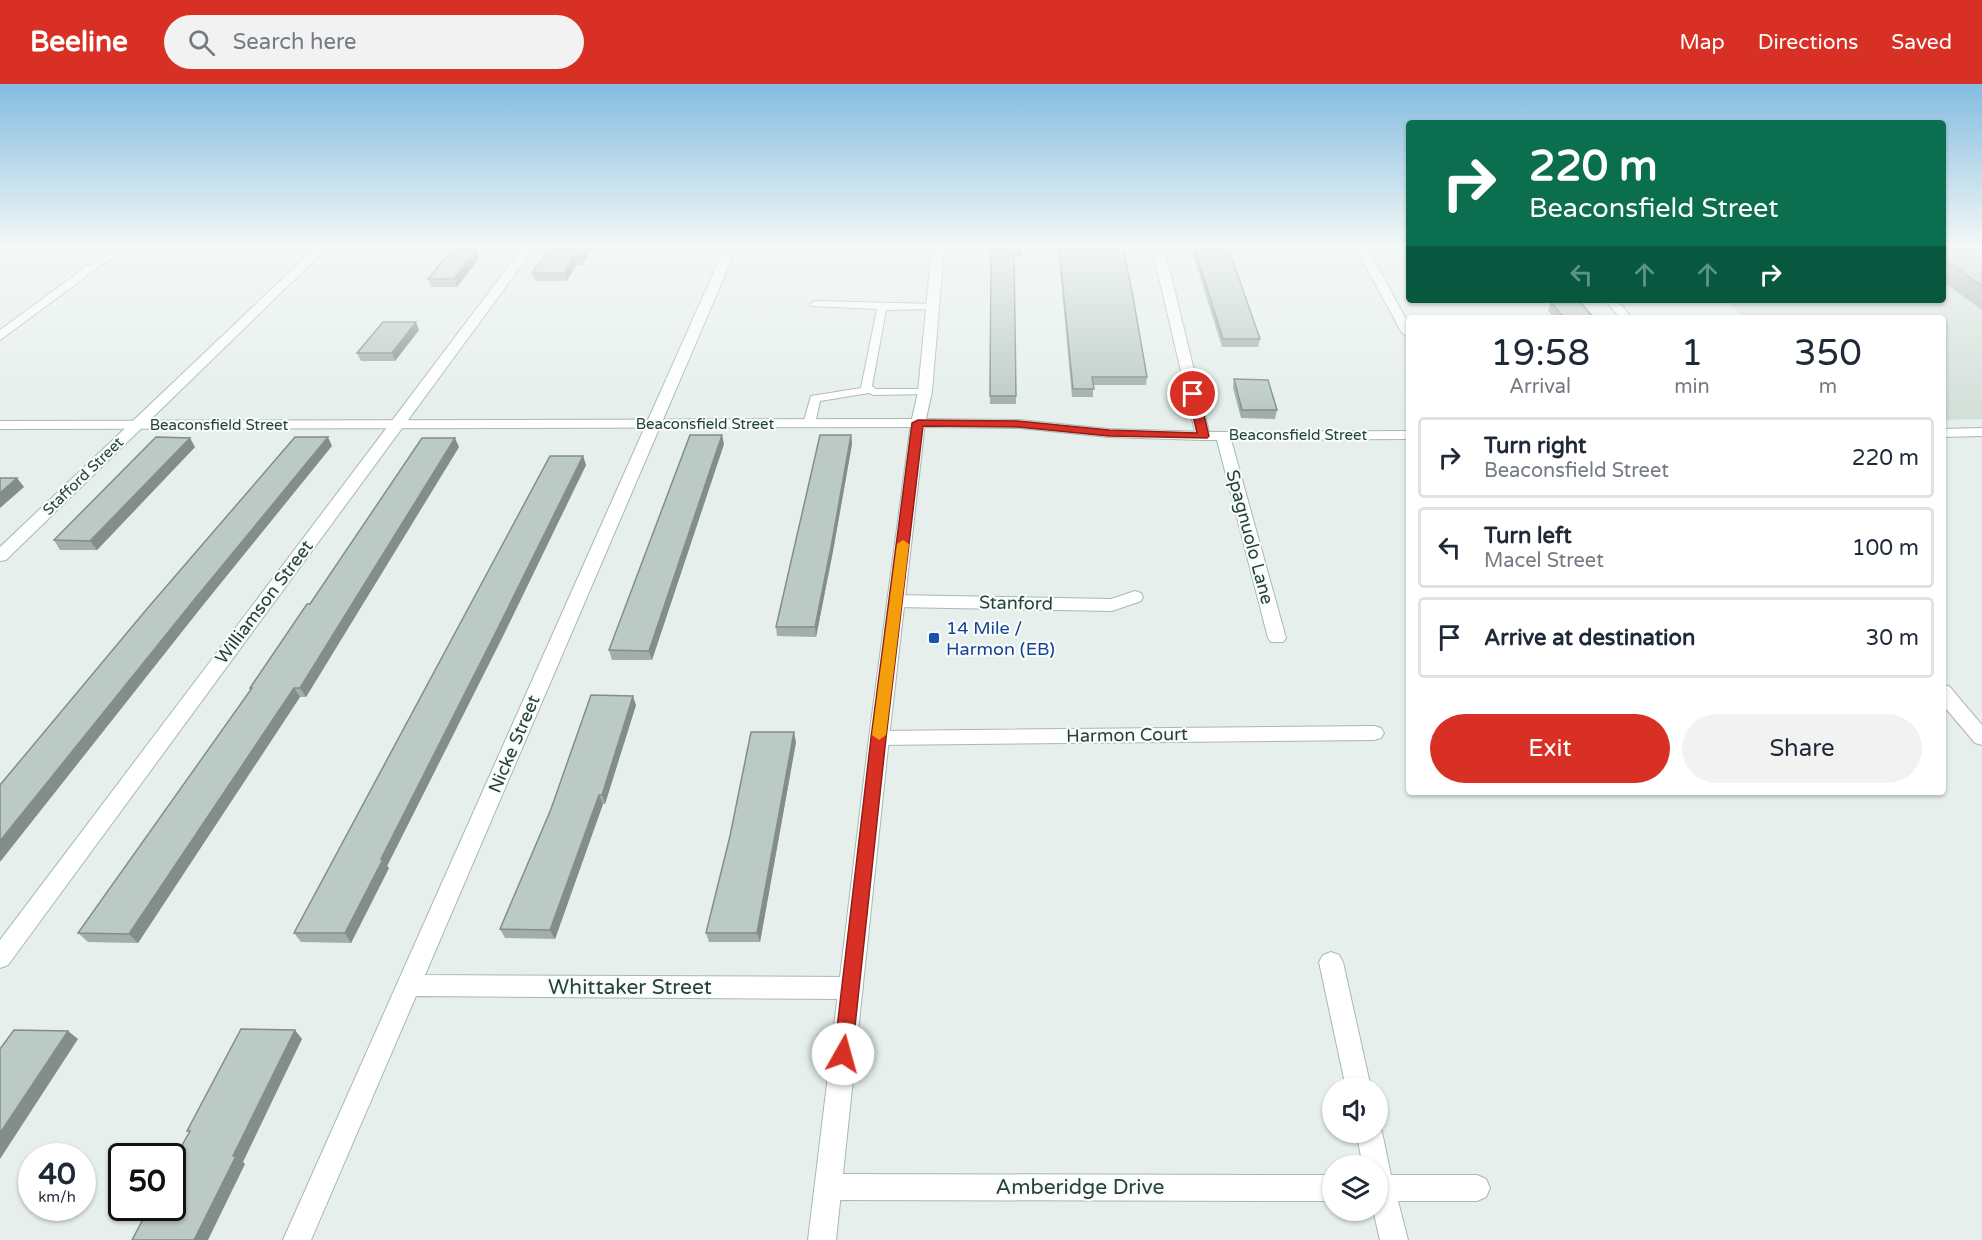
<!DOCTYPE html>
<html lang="en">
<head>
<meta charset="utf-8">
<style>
	:root { --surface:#fff; --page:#f2f2f3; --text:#1f2937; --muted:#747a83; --line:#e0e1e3; --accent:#d93025 }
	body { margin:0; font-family:"Varela Round",sans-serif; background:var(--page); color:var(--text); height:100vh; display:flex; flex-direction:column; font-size:22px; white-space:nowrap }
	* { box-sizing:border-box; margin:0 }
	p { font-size:20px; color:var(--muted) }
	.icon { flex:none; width:33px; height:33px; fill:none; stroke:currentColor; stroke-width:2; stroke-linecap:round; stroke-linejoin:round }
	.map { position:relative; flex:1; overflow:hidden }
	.drawer { position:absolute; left:1406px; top:231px; width:540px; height:480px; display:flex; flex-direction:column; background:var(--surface); border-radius:6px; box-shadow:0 2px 4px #0004 }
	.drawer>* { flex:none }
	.top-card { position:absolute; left:1406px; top:36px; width:540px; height:183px; border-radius:6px; box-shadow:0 2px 4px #0004; background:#0b6e4f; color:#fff; overflow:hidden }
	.fabs { position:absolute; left:1322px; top:993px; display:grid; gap:12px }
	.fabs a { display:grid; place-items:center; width:66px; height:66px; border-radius:50%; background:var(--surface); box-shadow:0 2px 4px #0004; font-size:30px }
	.speed { position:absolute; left:18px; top:1059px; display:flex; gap:12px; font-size:30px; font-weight:700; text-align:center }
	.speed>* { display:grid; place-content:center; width:78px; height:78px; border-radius:50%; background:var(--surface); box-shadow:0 2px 4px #0004; line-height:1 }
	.speed small { font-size:15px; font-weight:400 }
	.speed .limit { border:3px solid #111; border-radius:9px; background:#fff; color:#111 }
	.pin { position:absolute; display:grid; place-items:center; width:51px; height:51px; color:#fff; margin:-26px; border:3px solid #fff; border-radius:50%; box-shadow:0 2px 6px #0007 }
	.me { position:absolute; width:66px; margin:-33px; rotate:7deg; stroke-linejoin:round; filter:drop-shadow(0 0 4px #0008) }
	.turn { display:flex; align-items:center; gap:21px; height:126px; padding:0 24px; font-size:27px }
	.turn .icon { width:78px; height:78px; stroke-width:2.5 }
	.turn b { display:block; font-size:42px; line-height:51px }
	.lanes { display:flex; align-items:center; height:57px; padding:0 24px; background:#0003; justify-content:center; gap:30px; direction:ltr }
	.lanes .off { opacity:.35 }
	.eta { display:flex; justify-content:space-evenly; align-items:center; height:102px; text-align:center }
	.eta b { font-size:36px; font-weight:600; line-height:42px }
	.primary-button { display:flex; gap:12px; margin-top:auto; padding:12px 24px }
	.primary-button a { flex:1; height:69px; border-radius:36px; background:var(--accent); color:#fff; font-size:24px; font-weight:600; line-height:69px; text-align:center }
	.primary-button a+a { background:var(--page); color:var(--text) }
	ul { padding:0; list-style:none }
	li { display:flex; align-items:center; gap:18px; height:81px; margin:0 12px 9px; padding:0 12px; border:3px solid var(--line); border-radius:6px }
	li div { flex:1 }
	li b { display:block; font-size:22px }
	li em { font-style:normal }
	header { display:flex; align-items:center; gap:36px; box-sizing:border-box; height:84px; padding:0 30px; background:var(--accent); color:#fff }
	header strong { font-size:28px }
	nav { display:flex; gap:33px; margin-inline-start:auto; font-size:21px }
	.search { width:420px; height:54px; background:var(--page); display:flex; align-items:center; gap:15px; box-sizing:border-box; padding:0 21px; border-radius:33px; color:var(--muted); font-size:22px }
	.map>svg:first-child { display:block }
	.built { fill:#d4dfda }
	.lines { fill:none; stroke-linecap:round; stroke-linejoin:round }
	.service-casing { stroke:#a8b8b2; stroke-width:2 }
	.minor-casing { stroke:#a8b8b2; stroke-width:2 }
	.tertiary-casing { stroke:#a8b8b2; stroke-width:2 }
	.secondary-casing { stroke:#a4bbb3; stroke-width:2 }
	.service { fill:#fff; fill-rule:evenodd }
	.minor { fill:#fff; fill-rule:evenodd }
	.tertiary { fill:#fff; fill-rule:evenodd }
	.secondary { fill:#fff; fill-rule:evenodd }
	.wall { fill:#a1aea9 }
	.shaded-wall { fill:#838d89 }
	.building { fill:#bbcac4; stroke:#838d89; stroke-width:1.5 }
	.route { fill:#d93025; stroke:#8d1f18; stroke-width:1.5 }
	.slow { fill:#f59e0b }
	.transit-dot { fill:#1a4fb4; stroke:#f7fbf9; stroke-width:2 }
	.labels { text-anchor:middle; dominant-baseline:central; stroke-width:4.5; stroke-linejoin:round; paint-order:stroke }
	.far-street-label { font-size:15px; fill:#24423a; stroke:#f7fbf9 }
	.street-label { font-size:18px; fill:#24423a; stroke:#f7fbf9 }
	.transit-label { font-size:18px; fill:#164399; stroke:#f7fbf9; text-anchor:start }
	.near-street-label { font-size:21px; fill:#24423a; stroke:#f7fbf9 }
</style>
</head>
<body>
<header>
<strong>Beeline</strong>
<div class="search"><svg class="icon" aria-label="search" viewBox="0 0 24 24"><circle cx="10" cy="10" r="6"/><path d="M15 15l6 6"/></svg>Search here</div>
<nav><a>Map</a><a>Directions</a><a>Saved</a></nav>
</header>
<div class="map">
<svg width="1982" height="1156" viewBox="0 0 1982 1156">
	<rect width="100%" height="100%" fill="#e6efeb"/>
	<path class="built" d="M1943,163h39v172l-39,1 -1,-102h-198l-18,-18h216z"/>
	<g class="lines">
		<defs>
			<path id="service" d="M815,217l121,3v4l-4,1 -46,1 -14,76 4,3h49l4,1v4l-55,1 -5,-2 -49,8 -5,23 -6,3 -4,-1 -2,-2 8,-28 50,-8 16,-79 -66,-3 -1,-2z"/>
			<g id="minor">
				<path d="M113,163h13l-126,93v-10z"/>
				<path d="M316,163h12l-322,313 -6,1v-14z"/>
				<path d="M523,163h12l-527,718 -8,3v-28z"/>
				<path d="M725,163h12l-312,728 426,2 8,3 4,8 -4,8 -8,3 -435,-3 -105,244h-28z"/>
				<path d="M1152,163h12l46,189 -2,3 -5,1 -7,-4z"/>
				<path d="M1355,163h12l41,76v14l-6,-4z"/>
				<path d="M1605,216h12l15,18h-12z"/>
				<path d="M1223,348l7,4 56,202 -3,4h-12l-3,-4 -52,-202z"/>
				<path d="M1135,507l6,2 2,4 -2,4 -29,10 -216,-4 -6,-2 -2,-4 2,-4 6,-2 215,4z"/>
				<path d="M1942,601l7,1 33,39v20l-7,-2 -33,-39z"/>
				<path d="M1374,642l7,2 3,5 -3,5 -7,2 -495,5 -7,-2 -3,-5 3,-5 7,-2z"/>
				<path d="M1331,868l8,3 4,7 28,126h-25l-27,-126 4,-7z"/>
				<path d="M1377,1038l5,10 9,43h86l9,4 4,9 -4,9 -9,4h-79l10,39h-28l-7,-30h4v-44h-14l-7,-34h21z"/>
				<path d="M828,1090l504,1v26l-504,-1 -9,-4 -4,-9 4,-9z"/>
			</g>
			<g id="tertiary">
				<path d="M918,335l101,1 90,9 94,3 205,-1v8l-205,1 -94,-3 -90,-9 -101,-1 -918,2v-8z"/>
				<path d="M1982,344v8l-40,1v-8z"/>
			</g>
			<path id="secondary" d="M932,163h12l-12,145 -7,31 -36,315 -53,502h-28l61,-502 42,-315 7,-31z"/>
		</defs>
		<use href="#service" class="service-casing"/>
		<use href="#minor" class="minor-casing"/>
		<use href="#tertiary" class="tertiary-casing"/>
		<use href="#secondary" class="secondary-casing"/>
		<use href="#service" class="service"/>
		<use href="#minor" class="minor"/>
		<use href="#tertiary" class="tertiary"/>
		<use href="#secondary" class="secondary"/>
	</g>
	<g class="wall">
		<path d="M593,163l-11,18h-6l-9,16h-32l-3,-8z"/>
		<path d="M991,163h31v10h-8l2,147h-26z"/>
		<path d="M1058,163h65l24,130 -1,8h-53v12h-21z"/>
		<path d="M1194,163l66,92 -2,8h-36l-29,-93z"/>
		<path d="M1942,163h40v63l-40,-29z"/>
		<path d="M479,174l-22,29h-26l-3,-8z"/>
		<path d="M1551,218l43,16h-40l-6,-8z"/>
		<path d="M419,246l-24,31h-34l-4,-8z"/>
		<path d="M1234,295l43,31 -2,9 -34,-1 -8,-30z"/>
		<path d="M851,351l1,9 -19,107 -17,86 -39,-1 -1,-9z"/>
		<path d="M724,360l-72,216h-40l-3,-10z"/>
		<path d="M195,363l-98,103h-37l-6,-10z"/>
		<path d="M459,363l-153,250h-6l-162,246 -50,-1 -10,-9 173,-243 -1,-2 60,-84z"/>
		<path d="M583,372l3,9 -83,171 -116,230 2,2 -38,75 -50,-1 -7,-9z"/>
		<path d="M636,621l-31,99h-2l-48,135 -50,-1 -5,-9z"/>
		<path d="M796,658l-36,200h-51l-3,-9z"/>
	</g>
	<g class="shaded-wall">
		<path d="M586,163h7l-11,18 -2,-8z"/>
		<path d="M476,166l3,8 -22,29 -3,-8z"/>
		<path d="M574,173l2,8 -9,16 -3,-8z"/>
		<path d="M416,238l3,8 -24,31 -3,-8z"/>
		<path d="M722,351l2,9 -72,216 -3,-9z"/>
		<path d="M851,351l1,9 -19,107 -17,86 -1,-10z"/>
		<path d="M328,353l4,9 -132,163 -200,253v-21l194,-241z"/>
		<path d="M190,354l5,9 -98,103 -7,-9z"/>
		<path d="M455,354l4,9 -153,250 -6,-9z"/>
		<path d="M583,372l3,9 -83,171 -116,230 2,2 -38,75 -6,-10 36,-74z"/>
		<path d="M17,394l7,9 -24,21v-15z"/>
		<path d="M294,604l6,9 -162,246 -9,-9z"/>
		<path d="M633,612l3,9 -31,99 -3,-9z"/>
		<path d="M794,648l2,10 -36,200 -3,-9z"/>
		<path d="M599,711l4,9 -48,135 -5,-9z"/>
		<path d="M295,946l7,9 -59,123 2,2 -37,76h-14l39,-84z"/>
		<path d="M68,947l10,8 -78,120v-26z"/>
	</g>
	<g class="building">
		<path d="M552,163h34l-6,10h-6l-10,16h-32z"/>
		<path d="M991,163h31v2h-8l2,147h-26z"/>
		<path d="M1059,163h64l10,50 14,80h-55l2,12h-21z"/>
		<path d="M1194,163h34l32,92h-37z"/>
		<path d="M1942,163h40v39l-40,-28z"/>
		<path d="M451,166h25l-22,29h-26z"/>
		<path d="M1551,218h29l14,16h-30z"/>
		<path d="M383,238h33l-24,31h-35z"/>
		<path d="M1234,295l34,1 9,30h-35z"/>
		<path d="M690,351h32l-73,216 -40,-1z"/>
		<path d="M820,351h31l-19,107 -17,85h-39z"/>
		<path d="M156,353l34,1 -100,103 -36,-1z"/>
		<path d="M295,353h33l-134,163 -194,241v-56l146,-175z"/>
		<path d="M422,354h33l-155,250h-6l-165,246 -51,-1 174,-245h-2l57,-84h3z"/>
		<path d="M550,372h33l-84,170 -118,233h2l-38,74h-51z"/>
		<path d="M0,394h17l-17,15z"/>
		<path d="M591,611l42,1 -31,99h-3l-49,135 -50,-1 51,-120z"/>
		<path d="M751,648h43l-37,201h-51l24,-97z"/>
		<path d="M241,945l54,1 -62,126h3l-42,84h-62l17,-32h23v-45l18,-32h-3z"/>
		<path d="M14,946l54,1 -68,102v-84z"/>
	</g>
	<linearGradient id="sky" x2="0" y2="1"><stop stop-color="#84bce0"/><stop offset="0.5" stop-color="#f4f8f6"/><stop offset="1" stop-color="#f4f8f6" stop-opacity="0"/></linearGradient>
	<rect width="1982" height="325" fill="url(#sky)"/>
	<path class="route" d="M1193,307l6,3 10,42 -2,2 -98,-2 -91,-9 -95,-1 -37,312 -34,316 -2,7 -7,2 -6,-2 -3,-7 37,-316 41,-315 6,-3 100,1 91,9 88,3 -9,-39z"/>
	<path class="slow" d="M903,456l6,4 -23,191 -7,5 -7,-5 25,-191z"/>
	<rect class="transit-dot" x="928" y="548" width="12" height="12" rx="3"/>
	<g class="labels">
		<g class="far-street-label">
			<text x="705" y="340">Beaconsfield Street</text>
			<text x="219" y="341">Beaconsfield Street</text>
			<text x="1298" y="351">Beaconsfield Street</text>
			<text transform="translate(83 392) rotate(-44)">Stafford Street</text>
		</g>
		<g class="street-label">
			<text transform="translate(1250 453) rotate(75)">Spagnuolo Lane</text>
			<text transform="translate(264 518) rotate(-53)">Williamson Street</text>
			<text transform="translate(1016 519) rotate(1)">Stanford</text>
			<text transform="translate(1127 651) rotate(-1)">Harmon Court</text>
			<text transform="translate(514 660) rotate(-67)">Nicke Street</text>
		</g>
		<g class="transit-label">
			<text x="946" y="544">14 Mile /<tspan x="946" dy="21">Harmon (EB)</tspan></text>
		</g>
		<g class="near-street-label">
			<text x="630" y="903">Whittaker Street</text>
			<text x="1080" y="1103">Amberidge Drive</text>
		</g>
	</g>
</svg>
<div class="fabs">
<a><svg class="icon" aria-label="sound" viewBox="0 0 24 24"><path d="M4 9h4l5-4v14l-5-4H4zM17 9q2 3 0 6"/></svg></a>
<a><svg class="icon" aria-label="layers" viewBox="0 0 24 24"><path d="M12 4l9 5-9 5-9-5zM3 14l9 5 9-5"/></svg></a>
</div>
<div class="speed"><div>40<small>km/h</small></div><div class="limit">50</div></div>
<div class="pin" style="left:1193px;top:310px;background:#d93025"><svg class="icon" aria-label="arrive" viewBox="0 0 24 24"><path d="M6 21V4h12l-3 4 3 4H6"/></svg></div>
<svg class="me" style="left:843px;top:970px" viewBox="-20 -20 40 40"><circle r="19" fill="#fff"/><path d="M0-13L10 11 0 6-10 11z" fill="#d93025"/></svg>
<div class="top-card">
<div class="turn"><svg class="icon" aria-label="right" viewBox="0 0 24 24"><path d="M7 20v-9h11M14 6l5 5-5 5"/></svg><div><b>220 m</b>Beaconsfield Street</div></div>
<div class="lanes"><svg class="icon off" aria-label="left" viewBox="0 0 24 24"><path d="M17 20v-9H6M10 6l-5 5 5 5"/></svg><svg class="icon off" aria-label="ahead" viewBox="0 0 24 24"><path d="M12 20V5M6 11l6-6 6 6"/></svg><svg class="icon off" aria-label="ahead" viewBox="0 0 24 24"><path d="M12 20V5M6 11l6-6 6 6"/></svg><svg class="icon" aria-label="right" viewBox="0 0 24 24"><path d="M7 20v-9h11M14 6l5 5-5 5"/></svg></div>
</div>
<section class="drawer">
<div class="eta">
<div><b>19:58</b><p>Arrival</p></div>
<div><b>1</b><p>min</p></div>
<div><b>350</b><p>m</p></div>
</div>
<ul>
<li><svg class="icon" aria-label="right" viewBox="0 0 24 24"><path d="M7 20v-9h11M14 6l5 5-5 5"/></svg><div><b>Turn right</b><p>Beaconsfield Street</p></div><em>220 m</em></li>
<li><svg class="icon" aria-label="left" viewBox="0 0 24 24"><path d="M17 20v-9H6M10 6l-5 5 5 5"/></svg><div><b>Turn left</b><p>Macel Street</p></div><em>100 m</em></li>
<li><svg class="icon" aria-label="arrive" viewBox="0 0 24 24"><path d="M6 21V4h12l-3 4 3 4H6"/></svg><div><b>Arrive at destination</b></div><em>30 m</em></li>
</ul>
<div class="primary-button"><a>Exit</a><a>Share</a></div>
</section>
</div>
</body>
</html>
